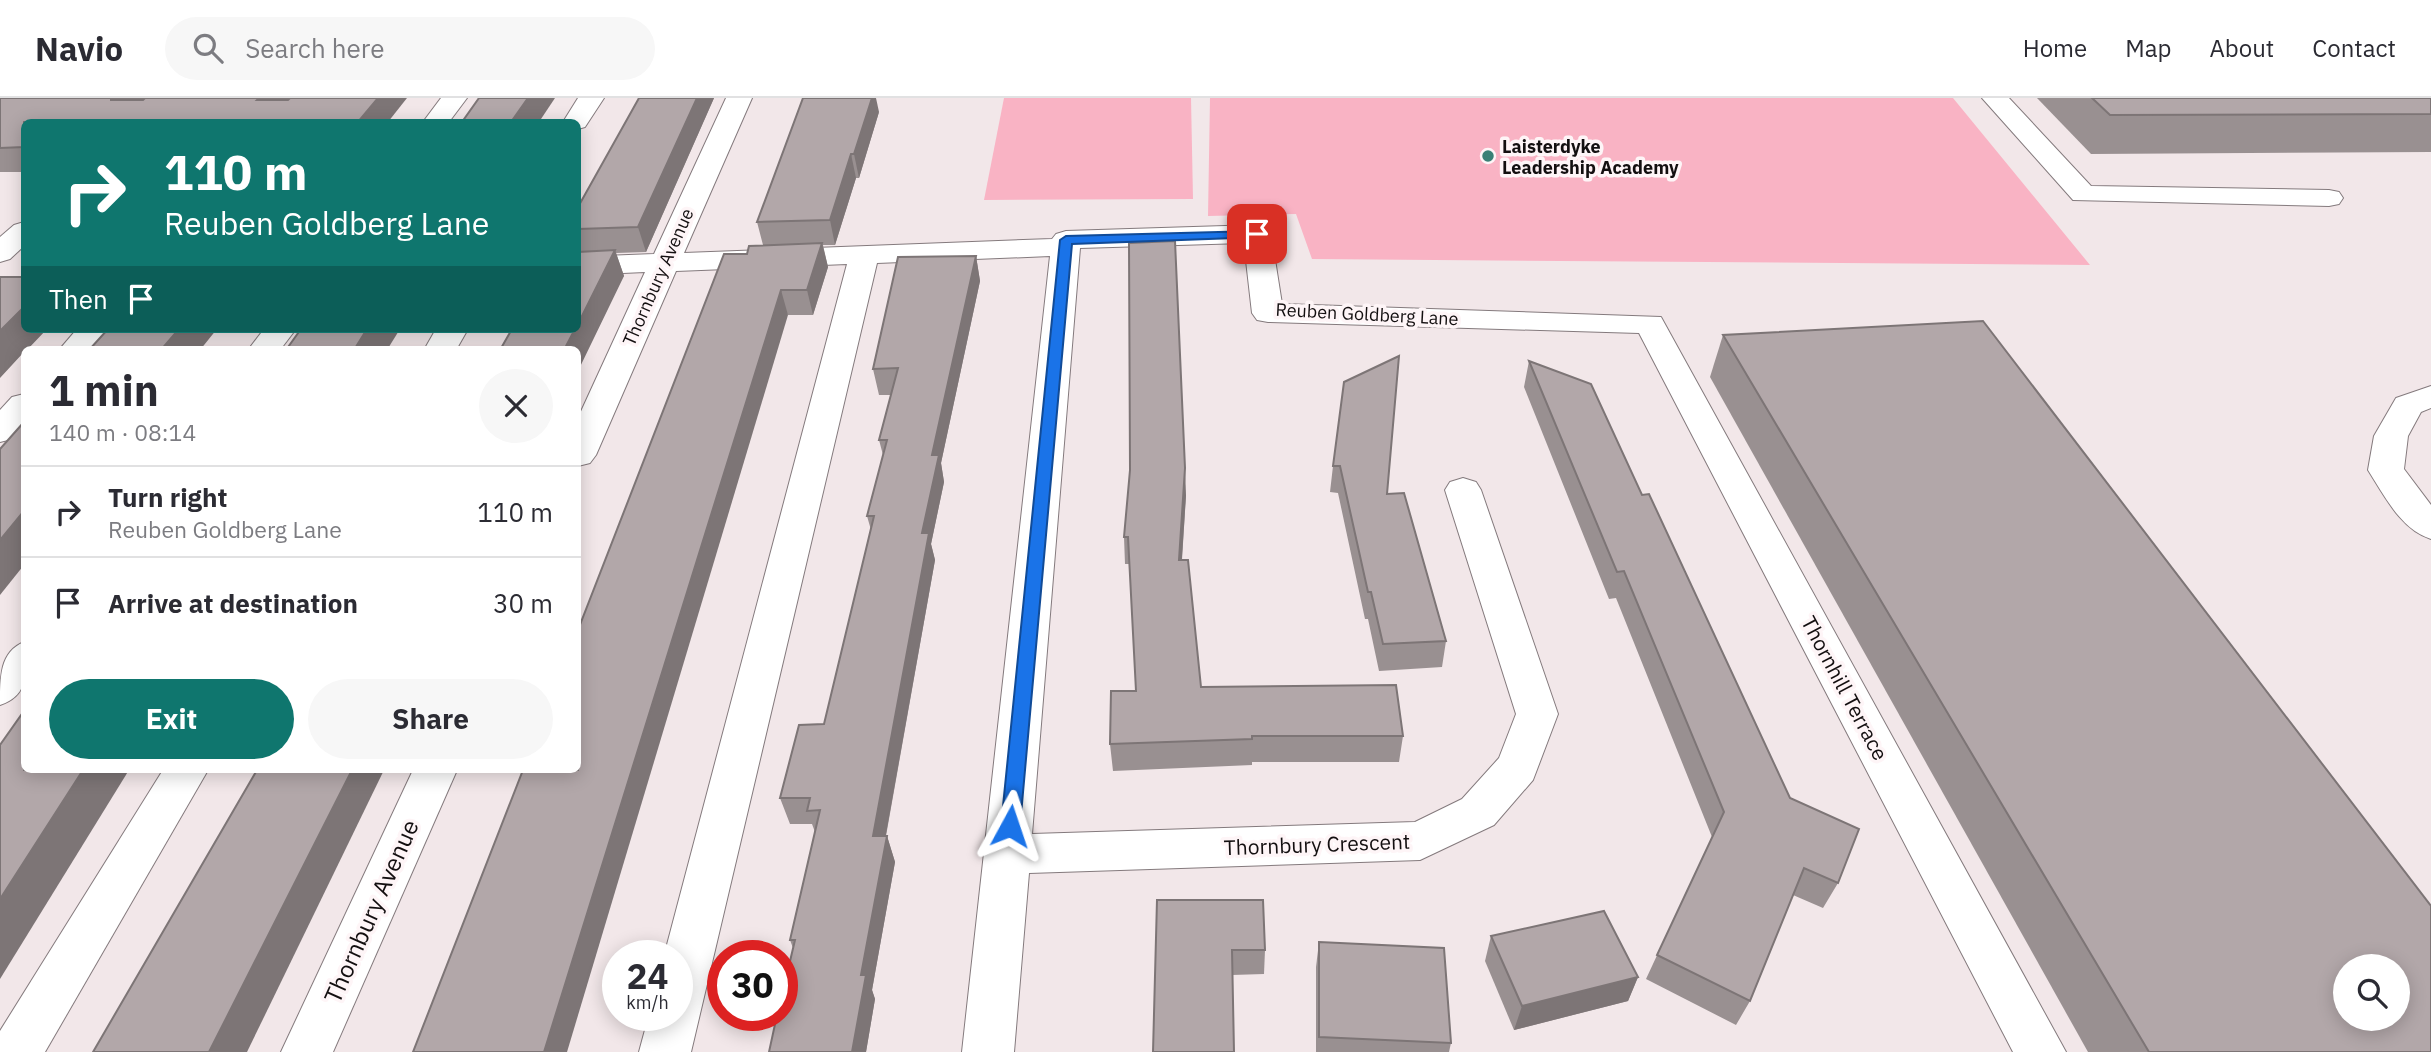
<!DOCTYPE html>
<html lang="en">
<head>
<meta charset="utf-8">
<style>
	:root { --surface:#fff; --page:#f7f7f7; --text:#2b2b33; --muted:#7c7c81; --line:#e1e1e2; --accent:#0f766e }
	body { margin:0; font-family:"IBM Plex Sans",sans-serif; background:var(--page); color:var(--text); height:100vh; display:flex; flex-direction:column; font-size:26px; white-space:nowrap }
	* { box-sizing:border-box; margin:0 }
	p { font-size:23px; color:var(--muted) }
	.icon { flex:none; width:38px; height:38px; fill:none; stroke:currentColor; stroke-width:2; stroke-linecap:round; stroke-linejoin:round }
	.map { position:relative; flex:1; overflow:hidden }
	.side { position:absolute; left:21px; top:248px; width:560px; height:427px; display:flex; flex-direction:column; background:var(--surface); border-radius:10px; box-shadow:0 4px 18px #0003 }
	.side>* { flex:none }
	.top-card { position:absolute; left:21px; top:21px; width:560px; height:214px; border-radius:10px; box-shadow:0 4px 18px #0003; background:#0f766e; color:#fff; overflow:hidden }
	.buttons { position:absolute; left:2333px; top:856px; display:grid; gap:14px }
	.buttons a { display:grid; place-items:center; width:77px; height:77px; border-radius:50%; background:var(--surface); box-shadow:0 4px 18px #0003; font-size:35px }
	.speed { position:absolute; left:602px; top:842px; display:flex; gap:14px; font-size:35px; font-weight:700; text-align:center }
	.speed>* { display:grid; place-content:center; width:91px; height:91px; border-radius:50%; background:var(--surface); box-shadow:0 4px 18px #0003; line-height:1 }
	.speed small { font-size:18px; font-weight:400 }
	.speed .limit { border:10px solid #d22; background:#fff; color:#111 }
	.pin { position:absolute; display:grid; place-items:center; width:60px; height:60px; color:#fff; margin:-30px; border-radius:14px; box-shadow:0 4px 10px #0006 }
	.me { position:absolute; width:77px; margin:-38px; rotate:5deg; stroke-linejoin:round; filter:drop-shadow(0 0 5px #0008) }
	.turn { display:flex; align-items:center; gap:24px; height:147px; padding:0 28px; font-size:32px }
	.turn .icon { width:91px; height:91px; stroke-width:2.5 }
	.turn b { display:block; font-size:49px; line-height:60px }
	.then { display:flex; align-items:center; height:66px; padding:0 28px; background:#0003; gap:14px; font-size:26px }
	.round { display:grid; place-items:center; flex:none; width:74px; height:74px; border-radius:37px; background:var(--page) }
	.head { display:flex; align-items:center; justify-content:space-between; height:119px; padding:0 28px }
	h1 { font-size:42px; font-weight:800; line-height:52px }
	.button { display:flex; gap:14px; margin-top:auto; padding:14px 28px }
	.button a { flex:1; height:80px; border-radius:42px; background:var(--accent); color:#fff; font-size:28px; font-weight:800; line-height:80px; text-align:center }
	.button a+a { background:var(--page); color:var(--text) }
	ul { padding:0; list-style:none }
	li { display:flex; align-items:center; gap:21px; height:91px; padding:0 28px; border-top:2px solid var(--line) }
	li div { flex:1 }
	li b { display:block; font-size:26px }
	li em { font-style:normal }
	header { display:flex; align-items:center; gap:42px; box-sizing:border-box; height:98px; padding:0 35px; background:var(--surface); border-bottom:2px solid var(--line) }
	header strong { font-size:33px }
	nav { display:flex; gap:38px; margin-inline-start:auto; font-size:24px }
	.search { width:490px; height:63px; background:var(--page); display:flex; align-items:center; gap:18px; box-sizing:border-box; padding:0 24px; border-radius:38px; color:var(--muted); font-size:26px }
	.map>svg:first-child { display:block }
	.green { fill:#f9b3c4 }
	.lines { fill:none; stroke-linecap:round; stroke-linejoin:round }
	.minor-casing { stroke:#847a7d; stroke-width:2 }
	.minor { fill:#fff; fill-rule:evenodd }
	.wall { fill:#999091 }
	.shaded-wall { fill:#7d7576 }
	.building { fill:#b2a7a9; stroke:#7d7576; stroke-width:2; fill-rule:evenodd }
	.route { fill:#1a73e8; stroke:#114b97; stroke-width:2 }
	.poi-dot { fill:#3a8076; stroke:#fef5f7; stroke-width:2.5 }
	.labels { text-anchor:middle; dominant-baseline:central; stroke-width:7; stroke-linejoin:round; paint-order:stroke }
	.far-poi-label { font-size:18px; font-weight:bold; fill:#130f10; stroke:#fef5f7; text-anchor:start }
	.far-street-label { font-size:18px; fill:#130f10; stroke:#fef5f7 }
	.street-label { font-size:21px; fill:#130f10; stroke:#fef5f7 }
	.near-street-label { font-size:24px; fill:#130f10; stroke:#fef5f7 }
</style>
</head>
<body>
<header>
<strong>Navio</strong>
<div class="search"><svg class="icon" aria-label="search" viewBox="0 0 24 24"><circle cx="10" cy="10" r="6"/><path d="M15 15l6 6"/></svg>Search here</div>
<nav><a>Home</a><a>Map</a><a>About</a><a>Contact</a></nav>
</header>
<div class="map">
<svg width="2431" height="954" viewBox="0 0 2431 954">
	<rect width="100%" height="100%" fill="#f2e7e9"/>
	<g class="green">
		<path d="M1004,0h187l2,101 -209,1z"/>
		<path d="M1210,0h743l137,167 -778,-6 -16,-45 -88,2z"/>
	</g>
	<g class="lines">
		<defs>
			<g id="minor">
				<path d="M441,0h26l-18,24h-26z"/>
				<path d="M578,0h26l-19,29 -7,2v-7h-15z"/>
				<path d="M726,0h26l-68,155 368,-14 4,-5 10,-3 191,-6 10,3 4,6 11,70 379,13 405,735h-53l-374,-719 -371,-11 -11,-2 -5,-7 -8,-70 -164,5 -48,586 383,-12 47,-23 37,-41 17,-44 -71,-224 5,-8 13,-4 13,4 5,8 77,224 -25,66 -39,45 -74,35 -391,13 -15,179h-52l88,-796 -173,7 -186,789h-52l10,-37h28v-59h-13l183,-692 -171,7 -80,184 -6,8 -12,3v-48l67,-146 -67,3v-18l76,-3z"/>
				<path d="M1982,0h27l82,88 238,4 10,2 4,6 -4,6 -10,2 -256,-6z"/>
				<path d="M24,124v24l-14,13 -10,3v-25l14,-12z"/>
				<path d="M77,231h33l-18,21h-33z"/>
				<path d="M264,231h32l-16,21h-32z"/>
				<path d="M436,231h32l-12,21h-32z"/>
				<path d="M2431,288v22l-10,4 -13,24 -4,33 27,36v34c-30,-9 -47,-44 -63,-69l6,-34 22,-38z"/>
				<path d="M24,296v31l-12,14 -12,3v-32l12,-13z"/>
				<path d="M24,544c2,27 7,53 -24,63 0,-29 0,-53 24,-63z"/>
				<path d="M163,672h45l-163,282h-45v-21z"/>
				<path d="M413,672h44l-124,282h-52z"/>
			</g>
		</defs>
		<use href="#minor" class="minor-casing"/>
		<use href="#minor" class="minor"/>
	</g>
	<g class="wall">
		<path d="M0,0l24,24v50h-24z"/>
		<path d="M639,0h75l-68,154 -30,1 8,23 -46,53v-122z"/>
		<path d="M2037,0h394v54l-340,2z"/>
		<path d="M879,14l-20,66h-3l-21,67h-12l5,22 -15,48h-25l-41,-61 16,-9 -6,-23z"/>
		<path d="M976,158l4,25 -39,182 3,19 -13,62 4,16 -49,276h1l8,26 -23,128 3,9 -9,53h-97l24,-104 -3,-8 25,-108 -3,-8h-22l-10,-26 44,-74 47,-194 -4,-14 16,-61 -4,-15 12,-45h-12l-6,-26z"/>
		<path d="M1723,237l708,717h-343l-378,-675z"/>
		<path d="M1529,263l113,134 148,303 48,85 -15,25 -30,-13 -43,106 -14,24 -90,-46 66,-142 -96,-239 -7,1 -85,-212z"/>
		<path d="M1344,284l43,112 59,147 -4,26 -63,4 -11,-52h-3l-27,-126 -8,-1 3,-26z"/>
		<path d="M1186,397l-4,65 19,127 202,49 -4,26h-147v3l-139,6 -3,-27 26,-53 -6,-127h-5l-1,-27z"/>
		<path d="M1157,802l108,50 -1,24 -32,1z"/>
		<path d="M1491,838l147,41 -10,24 -114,29 -29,-69z"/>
		<path d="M1319,844l132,101 -2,9h-133v-85z"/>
	</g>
	<g class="shaded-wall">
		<path d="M111,0h37l-23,22 -14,-20z"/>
		<path d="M259,0h31l-20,24 -13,-22z"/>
		<path d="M378,0h29l-19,24h-30z"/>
		<path d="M528,0h27l-16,24h-28z"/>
		<path d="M697,0h17l-68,154 -8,-25z"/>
		<path d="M867,0h9l3,14 -20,66 -5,-24z"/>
		<path d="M851,56l5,24 -21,67 -5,-25z"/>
		<path d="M822,145l6,24 -15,48 -6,-25z"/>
		<path d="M615,152l9,26 -46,95v-21h-14l11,-21h3v-5z"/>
		<path d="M976,158l4,25 -39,182 3,19 -13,62 4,16 -54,302 -8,-26 49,-303 10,-78z"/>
		<path d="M781,192l7,25 -221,737h-23z"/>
		<path d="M24,209v22h23l-20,21h-3v2l-24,26v-47z"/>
		<path d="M179,231h38l-17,21h-39z"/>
		<path d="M367,231h33l-13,21h-33z"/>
		<path d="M1185,370l1,27 -6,92 -1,-27z"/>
		<path d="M24,413v54l-24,30v-55z"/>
		<path d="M83,672h46l-129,209v-80z"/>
		<path d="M352,672h32l-137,282h-38z"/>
		<path d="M887,738l8,26 -23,128 3,9 -9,53h-14l9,-77z"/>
		<path d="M1638,879l-10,24 -114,29 8,-24z"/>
	</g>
	<g class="building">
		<path d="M0,0h111v2h32l2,-2h114l-2,2h31l2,-2h88l-20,24h-334v25l-24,1z"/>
		<path d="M479,0h49l-17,24h-49z"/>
		<path d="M639,0h58l-59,129 -60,2v-22z"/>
		<path d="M803,0h69l-18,56h-3l-21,66 -73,2z"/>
		<path d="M2092,0h339v16l-321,1z"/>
		<path d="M1175,143l10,227 -6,92h9l13,127 195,-2 7,51h-151v3l-142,5 1,-53h25l-8,-154h-4l6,-67 -1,-227z"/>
		<path d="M822,145l-15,47h-26l-237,762h-131l110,-282h55v-140l146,-376h23l2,-8z"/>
		<path d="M615,152l-37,74v-72z"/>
		<path d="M976,158l-44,199h7l-17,78h7l-56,303h14l-26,139h5l-14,77h-83l8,-37h5v-20l13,-55h-5l30,-130 -13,1 3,-13h-30l19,-73 25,-1 50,-208h-7l20,-76h-8l19,-72 -25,1 25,-112z"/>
		<path d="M0,179h24v30l-24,24z"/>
		<path d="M1983,223l448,585v146h-282l-426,-717zM2345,868h53v52h-53z"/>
		<path d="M108,231h71l-18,21h-72z"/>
		<path d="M301,231h66l-13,21h-68z"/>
		<path d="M512,231h63l-11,21h-64z"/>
		<path d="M1399,258l-12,138 17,-1 42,148 -63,3 -12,-52h-3l-28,-126h-7l11,-84z"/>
		<path d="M1529,263l62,23 51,111 7,-1 141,304 69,31 -21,54 -34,-15 -54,133 -93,-46 67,-143 -100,-241 -7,1z"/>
		<path d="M24,324v89l-24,29v-91z"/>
		<path d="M24,613v59h59l-83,129v-154z"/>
		<path d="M257,672h95l-143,282h-116z"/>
		<path d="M1157,802h106l2,50h-33l2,102h-81z"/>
		<path d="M1604,813l34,66 -116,29 -31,-70z"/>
		<path d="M1319,844l125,6 7,95 -132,-6z"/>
	</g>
	<path class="route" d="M1257,133l5,1v5l-190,7 -52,582 -3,6h-14l-2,-6 59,-586 6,-4z"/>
	<circle class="poi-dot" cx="1488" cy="58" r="7"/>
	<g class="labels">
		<g class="far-poi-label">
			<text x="1502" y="48">Laisterdyke<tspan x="1502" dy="21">Leadership Academy</tspan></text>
		</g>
		<g class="far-street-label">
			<text transform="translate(658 179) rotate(-66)">Thornbury Avenue</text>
			<text transform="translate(1367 216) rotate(3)">Reuben Goldberg Lane</text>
		</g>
		<g class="street-label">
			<text transform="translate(1845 590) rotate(62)">Thornhill Terrace</text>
			<text transform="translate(1317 746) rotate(-2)">Thornbury Crescent</text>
		</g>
		<g class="near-street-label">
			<text transform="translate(371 813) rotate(-66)">Thornbury Avenue</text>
		</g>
	</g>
</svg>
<div class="buttons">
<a><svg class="icon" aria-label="search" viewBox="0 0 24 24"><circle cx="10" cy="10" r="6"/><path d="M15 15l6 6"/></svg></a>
</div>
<div class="speed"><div>24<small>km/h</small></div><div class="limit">30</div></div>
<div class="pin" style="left:1257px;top:136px;background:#d93025"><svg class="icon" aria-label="arrive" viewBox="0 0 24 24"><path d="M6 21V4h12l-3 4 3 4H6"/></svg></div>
<svg class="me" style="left:1010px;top:728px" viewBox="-20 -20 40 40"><path d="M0-17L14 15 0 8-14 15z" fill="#1a73e8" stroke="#fff" stroke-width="4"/></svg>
<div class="top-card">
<div class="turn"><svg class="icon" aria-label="right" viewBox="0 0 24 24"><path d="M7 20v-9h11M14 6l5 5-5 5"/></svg><div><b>110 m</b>Reuben Goldberg Lane</div></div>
<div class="then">Then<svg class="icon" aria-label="arrive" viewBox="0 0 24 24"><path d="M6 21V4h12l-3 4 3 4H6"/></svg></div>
</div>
<section class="side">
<div class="head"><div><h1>1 min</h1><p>140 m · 08:14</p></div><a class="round"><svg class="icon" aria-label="close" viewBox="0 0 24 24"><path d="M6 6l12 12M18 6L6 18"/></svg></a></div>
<ul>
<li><svg class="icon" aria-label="right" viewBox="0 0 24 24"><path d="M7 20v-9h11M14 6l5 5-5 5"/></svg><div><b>Turn right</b><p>Reuben Goldberg Lane</p></div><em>110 m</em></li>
<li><svg class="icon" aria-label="arrive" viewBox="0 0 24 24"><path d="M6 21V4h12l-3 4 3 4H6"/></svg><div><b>Arrive at destination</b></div><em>30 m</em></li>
</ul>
<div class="button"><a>Exit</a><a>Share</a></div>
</section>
</div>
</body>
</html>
